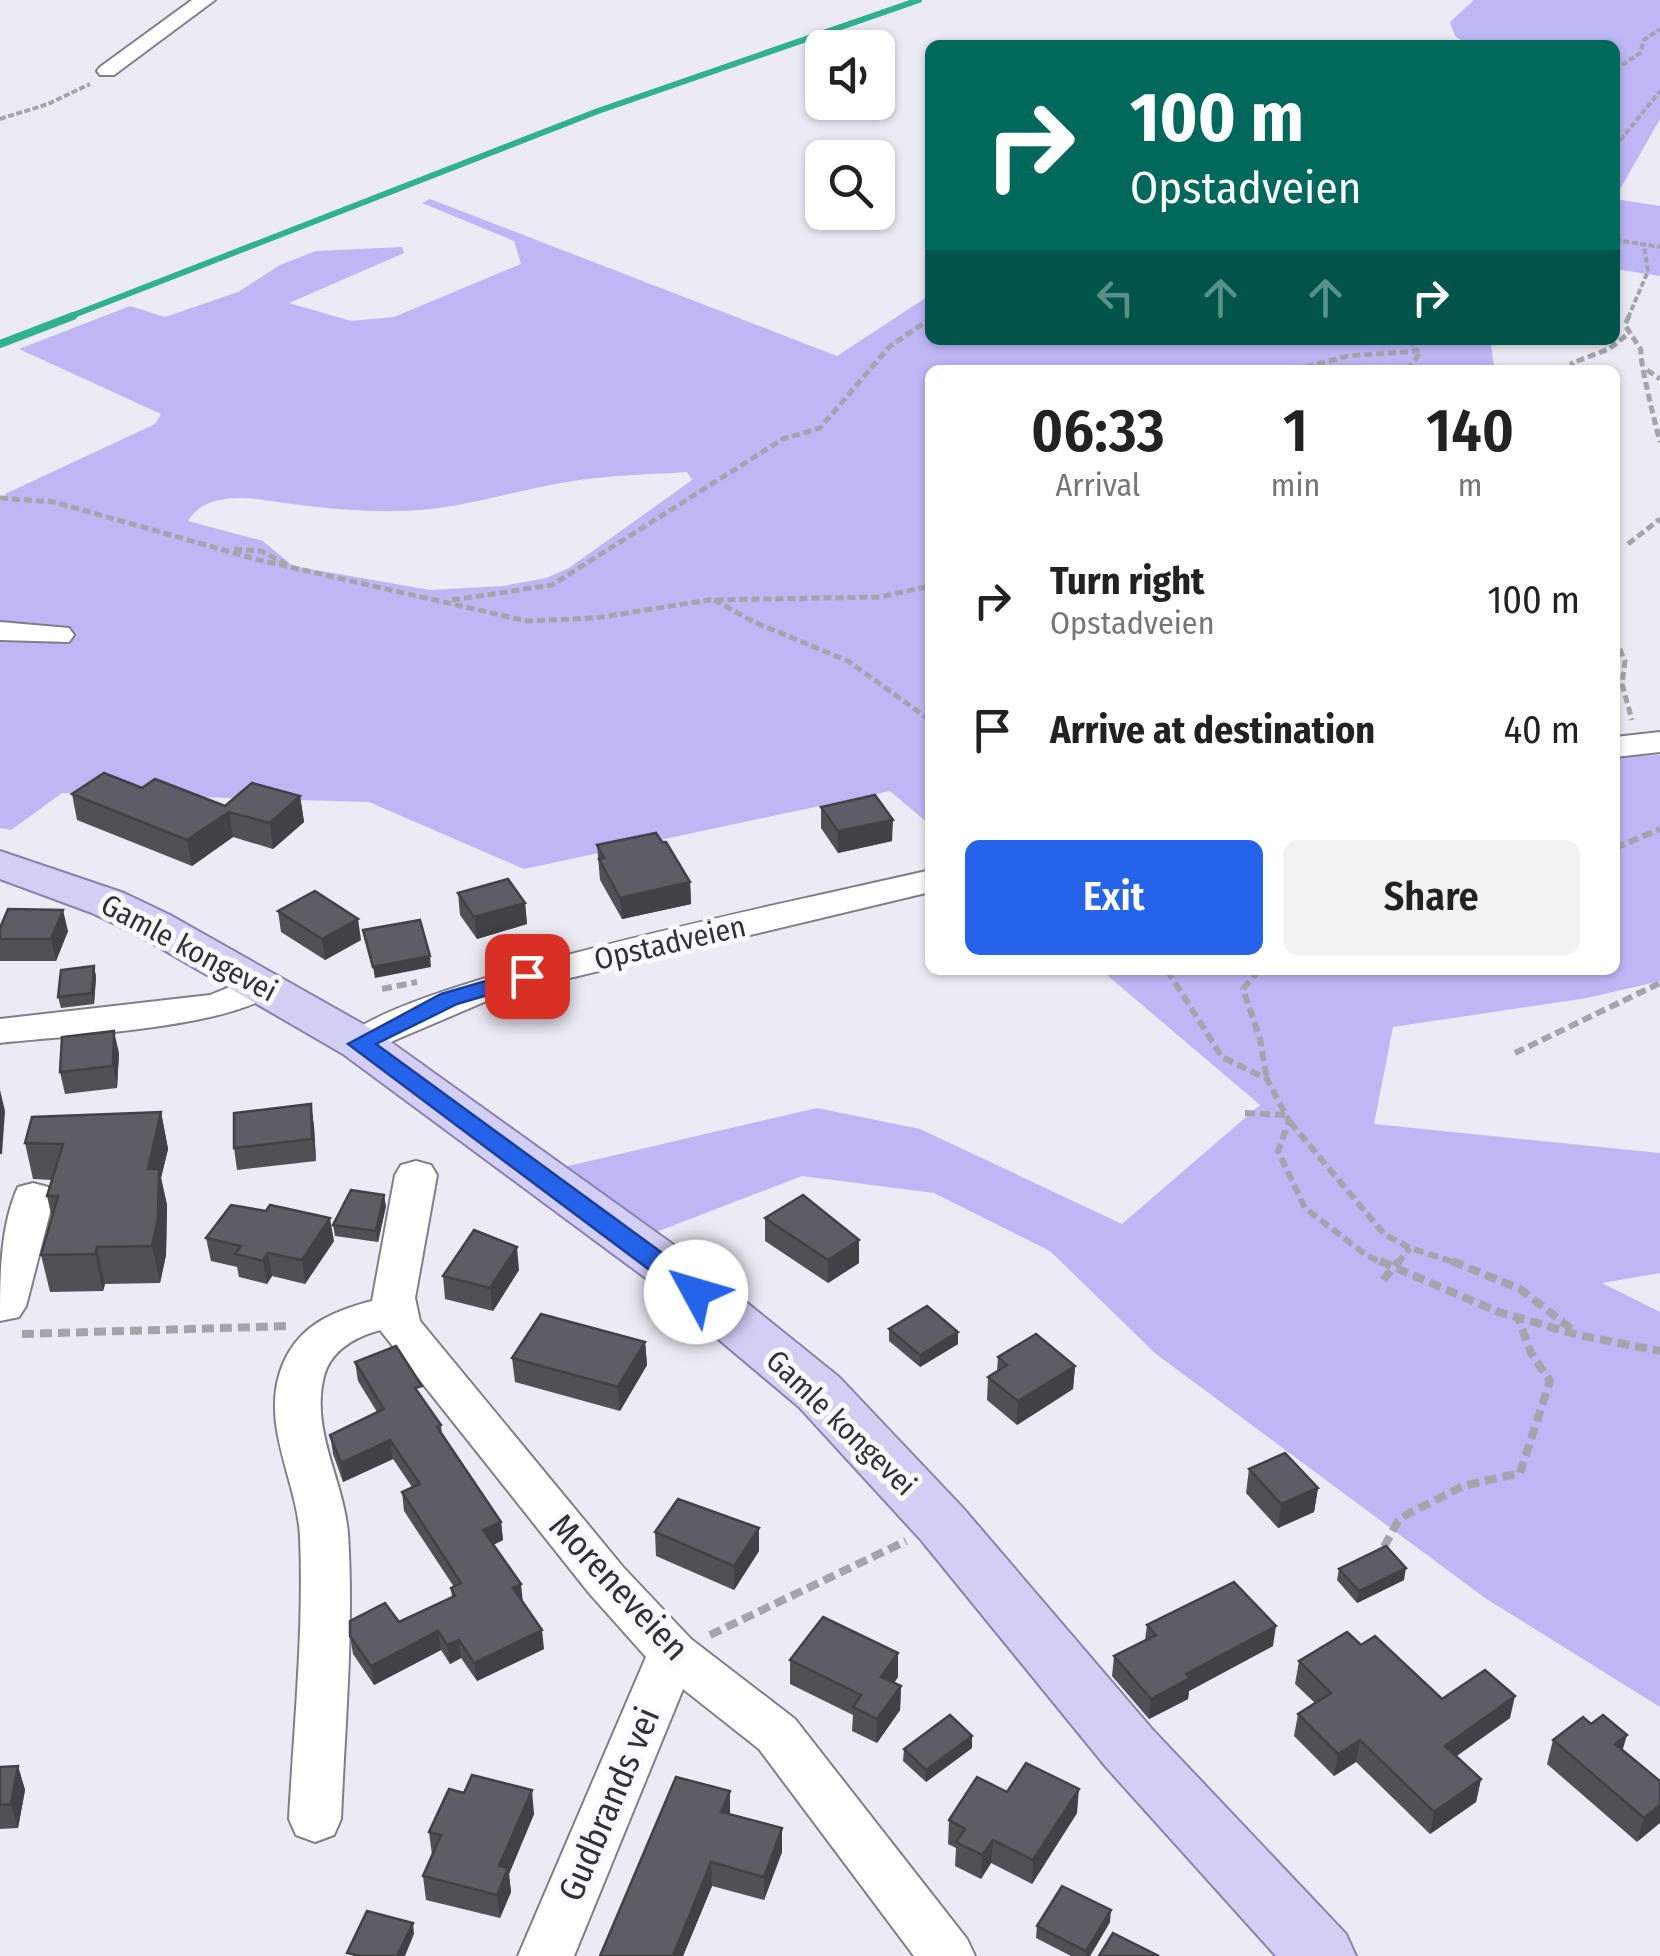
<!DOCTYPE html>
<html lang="en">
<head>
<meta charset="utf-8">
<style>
	:root { --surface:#fff; --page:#f2f2f2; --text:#222; --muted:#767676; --accent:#2563eb }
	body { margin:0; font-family:"Fira Sans Condensed",sans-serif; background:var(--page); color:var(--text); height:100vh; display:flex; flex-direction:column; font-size:38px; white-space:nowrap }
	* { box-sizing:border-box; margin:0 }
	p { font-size:32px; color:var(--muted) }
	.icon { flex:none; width:55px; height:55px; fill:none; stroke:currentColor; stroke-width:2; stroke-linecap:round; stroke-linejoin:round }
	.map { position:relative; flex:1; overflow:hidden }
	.side { position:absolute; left:925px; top:365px; width:695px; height:610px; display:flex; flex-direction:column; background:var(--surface); border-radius:15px; box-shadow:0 2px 8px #0004 }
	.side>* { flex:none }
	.top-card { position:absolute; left:925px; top:40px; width:695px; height:305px; border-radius:15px; box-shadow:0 2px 8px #0004; background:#00695c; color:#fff; overflow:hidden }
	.fabs { position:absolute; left:805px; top:30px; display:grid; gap:20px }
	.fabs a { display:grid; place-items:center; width:90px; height:90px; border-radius:15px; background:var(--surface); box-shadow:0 2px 8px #0004; font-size:50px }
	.pin { position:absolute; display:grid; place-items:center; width:85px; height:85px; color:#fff; margin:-42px; border-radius:20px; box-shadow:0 5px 15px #0006 }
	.me { position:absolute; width:110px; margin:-55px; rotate:309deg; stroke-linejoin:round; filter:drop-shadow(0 0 8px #0008) }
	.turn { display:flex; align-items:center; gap:35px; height:210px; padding:0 40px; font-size:45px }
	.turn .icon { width:130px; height:130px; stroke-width:2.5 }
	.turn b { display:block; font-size:70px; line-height:85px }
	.lanes { display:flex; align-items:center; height:95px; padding:0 40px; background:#0003; justify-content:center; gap:50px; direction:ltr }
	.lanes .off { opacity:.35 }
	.eta { display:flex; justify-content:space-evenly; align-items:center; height:170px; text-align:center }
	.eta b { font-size:60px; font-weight:600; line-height:70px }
	.button { display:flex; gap:20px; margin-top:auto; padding:20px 40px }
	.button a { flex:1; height:115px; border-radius:15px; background:var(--accent); color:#fff; font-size:40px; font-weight:600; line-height:115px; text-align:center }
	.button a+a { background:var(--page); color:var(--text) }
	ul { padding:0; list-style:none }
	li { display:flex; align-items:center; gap:30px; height:130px; padding:0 40px }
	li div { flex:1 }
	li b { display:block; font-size:38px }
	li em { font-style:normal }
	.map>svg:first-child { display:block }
	.green { fill:#bfb6f6; fill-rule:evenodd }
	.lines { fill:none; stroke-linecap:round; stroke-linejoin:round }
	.stream-far1 { stroke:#31b28e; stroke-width:6 }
	.stream { stroke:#31b28e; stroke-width:8 }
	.minor-casing { stroke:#807f88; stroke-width:4 }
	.major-casing { stroke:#8882ad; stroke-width:4 }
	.path-far3 { stroke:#a5a4ab; stroke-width:4; stroke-dasharray:6 2.5; stroke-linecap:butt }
	.path-far2 { stroke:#a5a4ab; stroke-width:5; stroke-dasharray:8 4; stroke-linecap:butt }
	.path-far1 { stroke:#a5a4ab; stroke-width:6; stroke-dasharray:10 5; stroke-linecap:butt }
	.path { stroke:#a5a4ab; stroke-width:8; stroke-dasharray:12 6; stroke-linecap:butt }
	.minor { fill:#fff; fill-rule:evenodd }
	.major { fill:#d3cef4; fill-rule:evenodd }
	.wall { fill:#505057 }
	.shaded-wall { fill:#414147 }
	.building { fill:#5d5d65; stroke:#414147; stroke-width:2.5 }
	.route { fill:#2563eb; stroke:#184099; stroke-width:2.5 }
	.labels { text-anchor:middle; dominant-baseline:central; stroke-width:10; stroke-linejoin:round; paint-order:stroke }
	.street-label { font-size:30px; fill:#323135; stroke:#faf9fd }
	.near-street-label { font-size:35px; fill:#323135; stroke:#faf9fd }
</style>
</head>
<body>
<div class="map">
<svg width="1660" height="1956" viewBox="0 0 1660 1956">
	<rect width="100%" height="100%" fill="#ecebf5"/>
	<g class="green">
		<path d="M1474,0h186v119l-45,79v-153h-147l-13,-9 -5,-14z"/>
		<path d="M430,199l407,157 93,-61v45h560l5,30h-565v455l-40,-34 -366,78 -155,-67 -307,-9 -51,37 -11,-2v-327l7,-1 -2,-6 150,-70 6,-10 -142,-65 111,-43 35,11 73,-25 42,-27 36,-14 86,-4 2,6 -115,50 62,18 43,-4 127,-53 -7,-23 -92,-38zM687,472l5,8 -123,88 -23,10 -43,8 -73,4 -137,-24 -30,-25 -75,-20c14,-25 50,-25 75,-21 56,8 111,15 167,9 53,-6 105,-24 158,-30 32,-4 66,-5 99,-7z"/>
		<path d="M1615,199l45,7v70l-45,-7z"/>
		<path d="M1660,755v226l-73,17 -194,29 -19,97 286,29v120l-58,10 58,29v395l-175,-109 -329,-244 -106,-103 -116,-58 -132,-17 -156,60 -82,-69 253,-59 103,21 202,95 138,-119 -159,-135h514v-213z"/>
	</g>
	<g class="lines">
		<path class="stream-far1" d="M66,318l532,-207 321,-111"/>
		<path class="stream" d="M0,344l73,-28"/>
		<defs>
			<g id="minor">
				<path d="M192,0h23l-101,75h-14l-3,-4 3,-4z"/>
				<path d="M0,622l69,6 5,7 -5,7 -69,-2z"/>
				<path d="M1660,732v20l-45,5v-20z"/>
				<path d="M930,870v22l-427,102 -143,61 -14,-4 -5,-8c39,-60 496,-150 589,-173z"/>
				<path d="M262,974l13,3 6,8c-30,43 -225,51 -281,58v-24l210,-24z"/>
				<path d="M416,1161l15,4 6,10 -22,123 5,23 203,246 68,72 104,80 172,220 8,17h-61l-155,-207 -76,-60 -109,267h-56l128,-299 -57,-64 -209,-263c-25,7 -49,20 -56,46 -14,55 20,104 24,158 6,94 -3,191 -7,285l-7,16 -19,7 -19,-7 -7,-16c5,-93 15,-189 11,-283 -3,-55 -38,-108 -20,-164 15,-45 50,-60 92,-71l23,-126 6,-10z"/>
				<path d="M33,1183l15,4 6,10 -28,109 -7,11 -19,4c0,-44 0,-95 18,-134z"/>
			</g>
			<path id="major" d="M0,851l124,42 46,22 207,117 308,221 154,124 124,131 189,221 194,205 10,22h-80l-170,-189 -185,-227 -122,-133 -152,-128 -304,-225 -205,-119 -46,-22 -92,-34z"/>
		</defs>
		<use href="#minor" class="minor-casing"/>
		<use href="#major" class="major-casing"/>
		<g class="path-far3">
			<path d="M1615,70l25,-17 4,-13 16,-11"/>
			<path d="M0,119l48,-15 42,-20"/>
			<path d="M1615,147l45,-56"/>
			<path d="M1615,240l45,7"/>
			<path d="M1628,318l20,-47 -4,-26"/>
		</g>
		<g class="path-far2">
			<path d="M1629,316l-4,9 16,25c-2,10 15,77 19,92"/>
			<path d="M1294,370l54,-14 69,-5 -8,-11"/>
			<path d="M1407,370l11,-14 -1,-5"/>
			<path d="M1573,370l-1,-7 37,-14 19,-15"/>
			<path d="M1647,370l13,9"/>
			<path d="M0,498l54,4 205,58 268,61 68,-3 114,-18 171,-3 50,-11"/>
			<path d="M1628,544l32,-25"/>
			<path d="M234,549l27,2 27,14"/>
			<path d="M452,600l100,-15 231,-146 37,-11 69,-81 41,-28"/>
			<path d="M714,600l40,22 94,39 82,59"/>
			<path d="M1615,638l10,23 -3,23 10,36"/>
		</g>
		<g class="path-far1">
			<path d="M1615,848l45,-19"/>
			<path d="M1167,970l55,87 45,22 22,42 -11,30 27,57 61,47 20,9"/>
			<path d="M1259,970l-16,19 17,50 7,40"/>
			<path d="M382,989l35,-7"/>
			<path d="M1515,1053l145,-70"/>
			<path d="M1245,1113l40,2"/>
			<path d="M1290,1122l94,112 26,14 50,16"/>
			<path d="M1397,1264l13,-16"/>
		</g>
		<g class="path">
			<path d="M1380,1261l116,50 82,24 82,16"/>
			<path d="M1452,1261l68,28 54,42"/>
			<path d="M1383,1280l16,-19"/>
			<path d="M22,1334l268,-8"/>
			<path d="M1384,1547l14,-26 8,-6 57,-29 57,-13 30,-92 -19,-28 -12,-33"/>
			<path d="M710,1635l196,-94"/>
		</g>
		<use href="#minor" class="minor"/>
		<use href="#major" class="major"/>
	</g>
	<g class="wall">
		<path d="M142,788l83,18 75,-10 4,26 -31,27 -40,-12 -41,29 -115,-46 -5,-26z"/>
		<path d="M821,807l71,34 -54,12 -17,-25z"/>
		<path d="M597,845l93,37 1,22 -69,15 -22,-39z"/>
		<path d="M458,893l67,10 2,21 -50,15 -17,-24z"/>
		<path d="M278,911l83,29 -36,20 -44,-28z"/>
		<path d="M0,928l68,3 -12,30h-56z"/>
		<path d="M94,966l2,11 -2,27 -33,4 -3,-11z"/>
		<path d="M119,1053l-2,35 -52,6 -5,-22z"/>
		<path d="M311,1104l3,23 2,34 -79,9 -3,-22z"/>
		<path d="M161,1112l7,37 -7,29 6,27 -1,50 -6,28 -55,1 -2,7 -53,1 -9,-37 11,-37 -5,-22 5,-16 -19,-1 -8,-36z"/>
		<path d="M386,1206l-8,36 -43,-6 -2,-11z"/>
		<path d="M765,1218l94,22v23l-31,20 -63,-42z"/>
		<path d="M206,1238l128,3 -29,43 -33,-8 -5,8 -28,-7 -2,-10 -26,-6z"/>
		<path d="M519,1270l-26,41 -48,-12 -2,-23z"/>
		<path d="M889,1329l69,15 -38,23 -31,-26z"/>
		<path d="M645,1342l2,23 -27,46 -105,-29 -3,-24z"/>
		<path d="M998,1357l77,9 -2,23 -56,36 -30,-25 1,-23 9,-6z"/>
		<path d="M355,1362l68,38 18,25 1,10 59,87 2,18 -10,5 30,57 21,47 -67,32 -16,-23 -11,6 -9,-14 -67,35 -21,-31 -3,-18 49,-14 53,-25 -1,-9 3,-1 -50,-76 -2,-19 10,-5 -19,-28 -50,23 -10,-28 -3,-19 47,-23 -19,-31z"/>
		<path d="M1249,1469l69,19 -4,24 -36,16 -32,-35z"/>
		<path d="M759,1528v23l-25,39 -78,-34 -1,-24z"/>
		<path d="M1339,1569l65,11 -47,23 -20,-23z"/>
		<path d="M1147,1625l126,21 -84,45 -1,8 -39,20 -37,-43 2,-20 31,-16z"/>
		<path d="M1361,1645l81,54 68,19 -54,38 25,23 -5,23 -46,32 -74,-72 -22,14 -40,-40 4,-22 17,-11 -20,-19 4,-23z"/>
		<path d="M898,1653v24l-4,6 7,3 -1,24 -23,33 -25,-12 1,-16 -63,-31v-24z"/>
		<path d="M972,1736v12l-46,34 -23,-21 1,-12z"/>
		<path d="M1553,1740l70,10 37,31 -23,61 -90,-78z"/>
		<path d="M18,1766l7,24 -7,38 -18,1v-62z"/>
		<path d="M730,1791v23l52,38 -18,48 -52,-14 -29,70h-83z"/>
		<path d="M1007,1792l70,21 -45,71 -41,-21 -10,16 -26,-13 1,-18 -8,-4 1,-24z"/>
		<path d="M534,1814l-25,60 2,18 -11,26 -74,-18 -3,-24 9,-21 -3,-23z"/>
		<path d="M1110,1922l-20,34h-19l-35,-18 1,-12z"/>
	</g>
	<g class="shaded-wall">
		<path d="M300,796l4,26 -31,27 -3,-26z"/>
		<path d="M229,812l4,25 -41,29 -5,-26z"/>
		<path d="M893,820l-1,21 -54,12v-22z"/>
		<path d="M690,882l1,22 -69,15 -2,-21z"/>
		<path d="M525,903l2,21 -50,15 -3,-22z"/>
		<path d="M63,910l5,21 -12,30 -5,-22z"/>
		<path d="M358,919l3,21 -36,20 -3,-21z"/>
		<path d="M430,956l1,11 -56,11 -2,-11z"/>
		<path d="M94,966l2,11 -2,27 -2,-11z"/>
		<path d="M114,1031l5,22 -2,35 -4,-22z"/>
		<path d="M0,1090l5,21 -3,43h-2z"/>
		<path d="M311,1104l3,23 2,34 -4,-22z"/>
		<path d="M161,1112l7,37 -7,29 6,27 -1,50 -6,28 -8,-37 -4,-77z"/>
		<path d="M384,1195l2,11 -8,36 -2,-11z"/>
		<path d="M330,1218l4,23 -29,43 -3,-24z"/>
		<path d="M859,1240v23l-31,20v-23z"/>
		<path d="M97,1247l8,37 -2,7 -8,-37z"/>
		<path d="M517,1247l2,23 -26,41 -3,-23z"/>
		<path d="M268,1253l4,23 -5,8 -4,-23z"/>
		<path d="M958,1332v12l-38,23v-12z"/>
		<path d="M645,1342l2,23 -27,46 -2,-24z"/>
		<path d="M1075,1366l-2,23 -56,36 1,-24z"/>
		<path d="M390,1440l3,19 -50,23 -2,-19z"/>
		<path d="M1318,1488l-4,24 -36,16 3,-24z"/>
		<path d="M501,1522l2,18 -18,9 -2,-19z"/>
		<path d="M759,1528v23l-25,39v-24z"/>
		<path d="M1406,1568l-2,12 -47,23 2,-12z"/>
		<path d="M521,1584l2,19 -10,-15z"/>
		<path d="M1276,1626l-3,20 -84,45 -1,8 -39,20 2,-20 35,-25z"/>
		<path d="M542,1630l2,19 -67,32 -3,-18z"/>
		<path d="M438,1631l3,19 -67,35 -3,-19z"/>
		<path d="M459,1640l2,18 -11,6 -3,-19z"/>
		<path d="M898,1653v24l-17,24v-24z"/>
		<path d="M901,1686l-1,24 -23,33v-24z"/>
		<path d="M1515,1696l-5,22 -70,50 5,-22z"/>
		<path d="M1627,1735l-7,24 -5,-15z"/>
		<path d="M972,1736v12l-46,34v-12z"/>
		<path d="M1360,1740l-4,22 -22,14 4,-22z"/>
		<path d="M18,1766l7,24 -7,38 -7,-24z"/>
		<path d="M1481,1779l-5,23 -46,32 4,-22z"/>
		<path d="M1079,1789l-2,24 -45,71 1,-24z"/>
		<path d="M532,1790l2,24 -25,60 2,18 -11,26 -3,-23 2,-29z"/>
		<path d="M730,1791v24l-9,-3z"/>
		<path d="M1660,1805v18l-23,19 7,-24z"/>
		<path d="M782,1828v24l-18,48v-23z"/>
		<path d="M993,1840l-2,23 -10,16 1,-24z"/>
		<path d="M711,1862l1,24 -29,70h-10z"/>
		<path d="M1111,1910l-1,12 -20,34h-4v-5z"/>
		<path d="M413,1923l1,11 -9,22h-8z"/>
	</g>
	<g class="building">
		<path d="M104,773l38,15 13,-9 70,27 27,-23 48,13 -30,27 -41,-11 -42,28 -115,-46z"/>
		<path d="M875,795l18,25 -55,11 -17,-24z"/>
		<path d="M656,833l6,9h4l24,40 -70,16 -21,-39 5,-1 -7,-13z"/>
		<path d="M508,879l17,24 -51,14 -16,-24z"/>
		<path d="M315,891l43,28 -36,20 -44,-28z"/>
		<path d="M8,909l55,1 -12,29h-51v-11z"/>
		<path d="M420,920l10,36 -57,11 -10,-37z"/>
		<path d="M94,966l-2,27 -34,4 3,-27z"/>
		<path d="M114,1031l-1,35 -53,6 2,-35z"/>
		<path d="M311,1104l1,35 -78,9v-35z"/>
		<path d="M161,1112l-13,57h11l-1,49 -6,28 -55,1 -2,7 -54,1 17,-59h-11l16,-52 -38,-1 7,-26z"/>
		<path d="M351,1190l33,5 -8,36 -43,-6z"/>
		<path d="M803,1195l56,45 -31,20 -63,-42z"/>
		<path d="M231,1205l35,6 4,-6 60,13 -28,42 -34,-7 -5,8 -28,-7 6,-8 -35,-8z"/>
		<path d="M474,1230l43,17 -27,41 -47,-12z"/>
		<path d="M927,1306l31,26 -38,23 -31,-26z"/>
		<path d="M541,1314l104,28 -27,45 -106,-29z"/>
		<path d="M1036,1334l39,32 -57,35 -30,-24 19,-12 -9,-8z"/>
		<path d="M396,1346l26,40 -7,2 26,37 -4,2 64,95 -18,8 38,54 -8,4 29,42 -68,33 -15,-23 -12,5 -9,-14 -67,35 -21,-30v-15l35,-18 14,19 56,-26 -4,-8 10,-5 -59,-91 18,-8 -30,-44 -49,23 -11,-28 54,-26 -29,-47z"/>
		<path d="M1285,1453l33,35 -37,16 -32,-35z"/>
		<path d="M678,1499l81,29 -25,38 -79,-34z"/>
		<path d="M1386,1546l20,22 -47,23 -20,-22z"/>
		<path d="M1234,1582l42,44 -90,48 4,4 -39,21 -37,-43 42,-21 -9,-10z"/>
		<path d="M823,1617l75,36 -17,24 20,9 -24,33 -24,-12 8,-12 -71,-35z"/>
		<path d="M1347,1632l14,13 14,-9 67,63 43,-29 30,26 -70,50 36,33 -47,33 -74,-72 -22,14 -40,-40 33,-21 -32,-32z"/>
		<path d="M950,1715l22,21 -46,34 -22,-21z"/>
		<path d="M1603,1715l24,20 -12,9 45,37v24l-16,13 -91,-78 30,-23 8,7z"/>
		<path d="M1026,1763l53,26 -46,71 -40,-20 -11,15 -26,-13 9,-13 -16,-9 28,-43 30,15z"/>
		<path d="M18,1766l-7,38 -11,1v-38z"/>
		<path d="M472,1775l60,15 -33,76 9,2 -11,27 -74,-19 18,-41 -12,-3 20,-43 15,4z"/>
		<path d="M676,1777l54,14 -9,21 61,16 -18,49 -53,-15 -38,94h-73z"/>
		<path d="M1062,1886l49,24 -25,41 -49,-25z"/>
		<path d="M367,1911l46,12 -16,33h-37l-13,-3z"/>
		<path d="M1113,1933l46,23h-60z"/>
	</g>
	<path class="route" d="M527,969l11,7 -3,5 -78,23 -81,40 330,241 3,7 -3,6h-19l-339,-254 93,-50z"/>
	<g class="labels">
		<g class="street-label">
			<text transform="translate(670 943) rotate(-13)">Opstadveien</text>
			<text transform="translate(189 948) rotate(28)">Gamle kongevei</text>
			<text transform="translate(841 1423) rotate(44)">Gamle kongevei</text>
		</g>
		<g class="near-street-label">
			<text transform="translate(619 1587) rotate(47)">Moreneveien</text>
			<text transform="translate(609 1804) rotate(-67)">Gudbrands vei</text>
		</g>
	</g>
</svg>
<div class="fabs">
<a><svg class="icon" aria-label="sound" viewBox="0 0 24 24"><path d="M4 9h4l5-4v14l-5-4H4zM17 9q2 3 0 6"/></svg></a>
<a><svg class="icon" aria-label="search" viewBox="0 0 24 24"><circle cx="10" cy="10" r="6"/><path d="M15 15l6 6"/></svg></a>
</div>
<div class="pin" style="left:527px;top:976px;background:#d93025"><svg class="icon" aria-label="arrive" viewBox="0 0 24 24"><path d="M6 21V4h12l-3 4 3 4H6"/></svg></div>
<svg class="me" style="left:696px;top:1292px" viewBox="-20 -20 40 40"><circle r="19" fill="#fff"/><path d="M0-13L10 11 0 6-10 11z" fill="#2563eb"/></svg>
<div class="top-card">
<div class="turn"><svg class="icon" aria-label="right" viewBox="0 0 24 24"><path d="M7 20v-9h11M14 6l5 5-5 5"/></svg><div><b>100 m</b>Opstadveien</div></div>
<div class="lanes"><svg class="icon off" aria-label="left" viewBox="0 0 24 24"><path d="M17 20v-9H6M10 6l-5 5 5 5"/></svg><svg class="icon off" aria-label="ahead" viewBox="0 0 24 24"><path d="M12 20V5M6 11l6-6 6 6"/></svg><svg class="icon off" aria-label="ahead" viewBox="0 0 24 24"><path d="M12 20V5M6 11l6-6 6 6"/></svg><svg class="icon" aria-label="right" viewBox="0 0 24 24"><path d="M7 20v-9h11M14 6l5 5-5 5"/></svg></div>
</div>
<section class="side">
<div class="eta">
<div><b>06:33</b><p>Arrival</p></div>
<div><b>1</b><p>min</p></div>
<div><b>140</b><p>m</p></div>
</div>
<ul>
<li><svg class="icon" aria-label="right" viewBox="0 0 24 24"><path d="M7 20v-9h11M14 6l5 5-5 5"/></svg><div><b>Turn right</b><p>Opstadveien</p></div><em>100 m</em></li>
<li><svg class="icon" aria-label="arrive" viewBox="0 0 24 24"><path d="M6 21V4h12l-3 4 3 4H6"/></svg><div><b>Arrive at destination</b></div><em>40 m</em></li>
</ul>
<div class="button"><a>Exit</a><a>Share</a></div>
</section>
</div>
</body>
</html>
